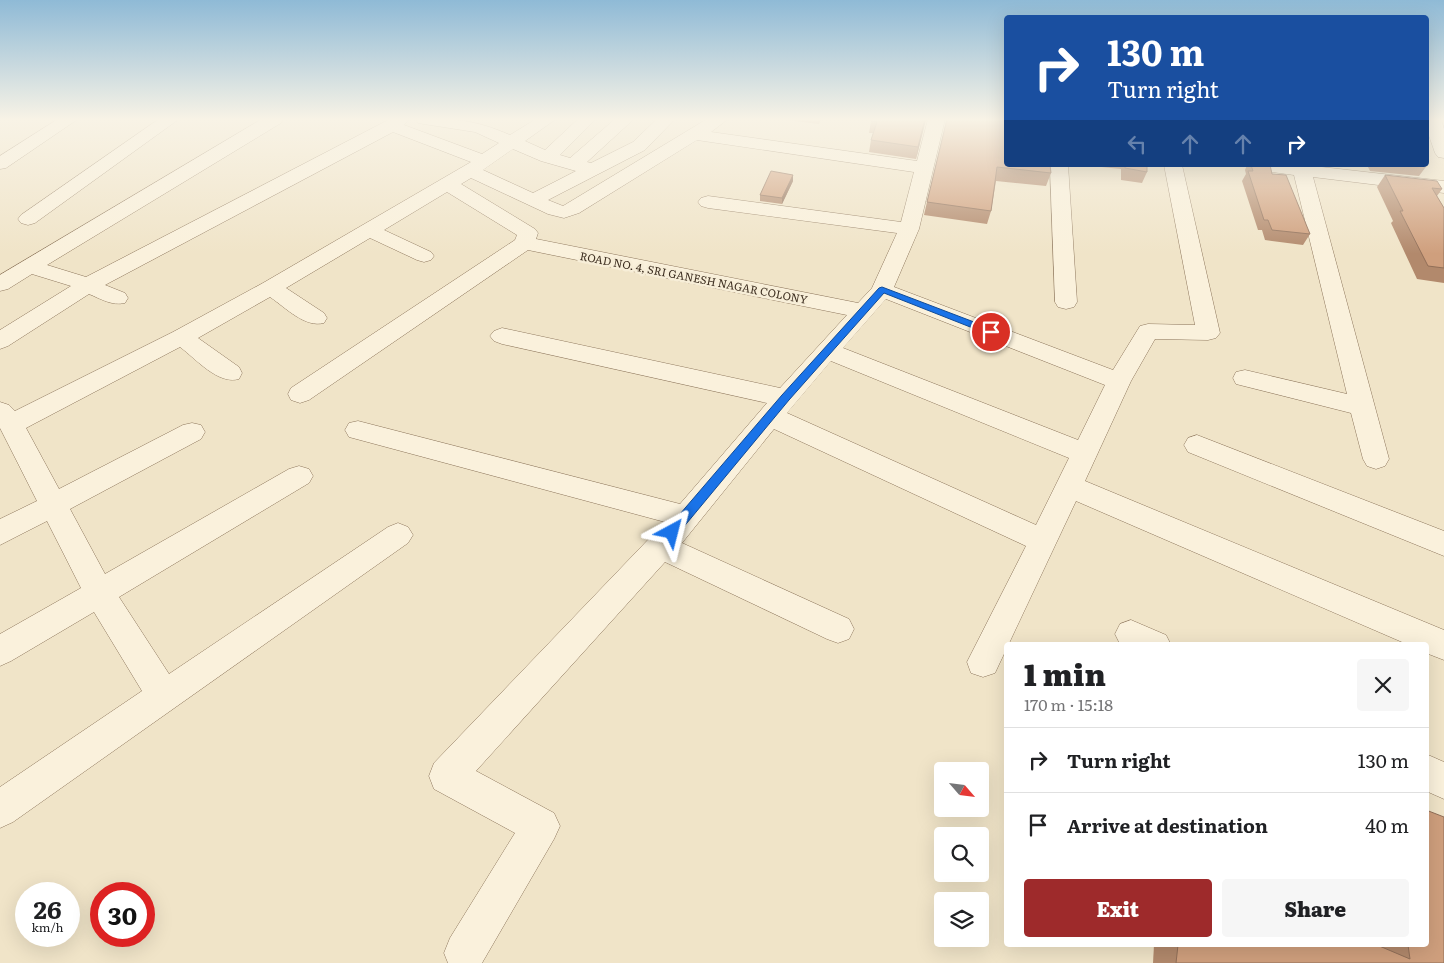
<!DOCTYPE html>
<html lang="en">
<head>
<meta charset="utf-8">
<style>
	:root { --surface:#fff; --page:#f6f6f6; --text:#202124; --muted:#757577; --line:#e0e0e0; --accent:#9e2a2b }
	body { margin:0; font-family:Literata,serif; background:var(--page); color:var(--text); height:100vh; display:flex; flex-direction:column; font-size:19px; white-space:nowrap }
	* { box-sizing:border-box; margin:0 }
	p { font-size:16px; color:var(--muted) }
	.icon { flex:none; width:28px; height:28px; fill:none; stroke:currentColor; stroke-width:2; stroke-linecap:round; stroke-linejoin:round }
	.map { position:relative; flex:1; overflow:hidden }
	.sheet { position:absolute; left:1004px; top:642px; width:425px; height:305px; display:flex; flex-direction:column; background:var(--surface); border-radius:5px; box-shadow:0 5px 20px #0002 }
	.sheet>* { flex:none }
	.banner { position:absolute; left:1004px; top:15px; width:425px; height:152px; border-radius:5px; box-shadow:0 5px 20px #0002; background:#1a4fa0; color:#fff; overflow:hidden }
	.needle { width:32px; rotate:118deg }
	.tools { position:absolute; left:934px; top:762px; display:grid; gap:10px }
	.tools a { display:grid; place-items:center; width:55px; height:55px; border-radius:5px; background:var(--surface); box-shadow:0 5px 20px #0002; font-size:25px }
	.speed { position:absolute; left:15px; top:882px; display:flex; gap:10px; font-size:25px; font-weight:700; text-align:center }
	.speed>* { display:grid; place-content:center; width:65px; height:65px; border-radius:50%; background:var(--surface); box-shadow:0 5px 20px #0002; line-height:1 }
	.speed small { font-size:12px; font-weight:400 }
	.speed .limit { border:8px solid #d22; background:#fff; color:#111 }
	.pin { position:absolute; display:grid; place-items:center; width:42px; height:42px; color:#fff; margin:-21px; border:2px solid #fff; border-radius:50%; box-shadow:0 1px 5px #0007 }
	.me { position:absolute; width:55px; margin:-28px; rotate:38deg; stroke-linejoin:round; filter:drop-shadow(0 0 4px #0008) }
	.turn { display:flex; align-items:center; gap:18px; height:105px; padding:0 20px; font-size:22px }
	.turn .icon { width:65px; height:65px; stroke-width:2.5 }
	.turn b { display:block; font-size:35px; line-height:42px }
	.lanes { display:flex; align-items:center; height:48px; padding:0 20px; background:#0003; justify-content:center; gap:25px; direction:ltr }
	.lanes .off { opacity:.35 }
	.round { display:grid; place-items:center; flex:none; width:52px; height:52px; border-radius:5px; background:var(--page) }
	.head { display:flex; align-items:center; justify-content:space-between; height:85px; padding:0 20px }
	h1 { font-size:30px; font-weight:800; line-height:38px }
	.cta { display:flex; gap:10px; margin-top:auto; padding:10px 20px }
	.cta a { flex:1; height:58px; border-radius:5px; background:var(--accent); color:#fff; font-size:20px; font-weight:800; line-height:58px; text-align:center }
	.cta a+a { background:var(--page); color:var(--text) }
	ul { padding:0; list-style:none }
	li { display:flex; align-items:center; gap:15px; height:65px; padding:0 20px; border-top:1px solid var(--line) }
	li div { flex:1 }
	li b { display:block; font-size:19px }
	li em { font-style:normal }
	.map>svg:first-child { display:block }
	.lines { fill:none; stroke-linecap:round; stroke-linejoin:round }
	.minor-casing { stroke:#8d765c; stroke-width:1 }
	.minor { fill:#faf1dc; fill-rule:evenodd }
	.wall { fill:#b2896c }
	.shaded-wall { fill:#916f58 }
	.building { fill:#cf9f7d; stroke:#916f58 }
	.route { fill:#1a73e8; stroke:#114b97 }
	.labels { text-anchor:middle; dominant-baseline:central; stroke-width:5; stroke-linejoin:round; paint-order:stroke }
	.far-street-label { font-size:11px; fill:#3d2e20; stroke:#f7eed8 }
</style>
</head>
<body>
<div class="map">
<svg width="1444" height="963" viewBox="0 0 1444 963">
	<rect width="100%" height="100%" fill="#f0e4c8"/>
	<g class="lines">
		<defs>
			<g id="minor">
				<path d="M58,119h20l-72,49 -6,1v-13z"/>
				<path d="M159,119h20l-144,104 -7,2 -7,-2 -3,-4 3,-4z"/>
				<path d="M262,119h21l-2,4 -234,142 39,12 304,-158h19l-5,6 78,29 17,-11 -24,-11 -51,-8 -6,-1 -2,-4c39,0 57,0 94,16l26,-16h20l-31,22 20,9 33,-31h18l-36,36 10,3 45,-39h19l-47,43 4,1 42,-21 24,-23h18l-30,31 -97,50 15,6 144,-87h21l-17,13 206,29 11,-42h17l-26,110 -25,58 219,83 27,-44 8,-2 47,1 -31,-160h18l38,168 -4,5 -8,2 -53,-1 -24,42 -46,100 359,149v30l-18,-7v-8h-17l-333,-144 -81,172 -12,4 -12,-4 -4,-11 59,-116 -252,-117 -92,114 167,76 5,10 -5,10 -11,4 -11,-4 -162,-77 -189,209 78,42 6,13 -6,13 -72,124h-34l-4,-10 6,-15 65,-105 -81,-44 -5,-13 5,-13 231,-241 -316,-85 -4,-7 4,-7 9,-2 322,83 87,-101 -265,-59 -8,-3 -4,-5 4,-5 8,-3 278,60 67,-73 -319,-65 -219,150 -9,3 -9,-3 -3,-6 3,-6 224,-148 2,-5 -70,-43 -63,38 47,22 3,4 -3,4 -7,2 -7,-2 -47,-22 -84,50 38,25 3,5 -3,5c-19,5 -38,-15 -54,-26l-72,41 41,29 3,6 -3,6c-21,6 -43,-20 -59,-32l-154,81 33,61 124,-64 9,-2 9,2 4,7 -4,7 -131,70 35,65 184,-105 10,-3 10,3 4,7 -4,7 -190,114 50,77 219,-147 10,-4 10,4 5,8 -5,8 -395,279 -13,6v-41l142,-96 -48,-79 -83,49 -11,5v-32l81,-46 -34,-67 -47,24v-26l37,-18 -37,-73v-26l9,3 6,6 158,-79 90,-49 208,-121 -78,-30 -288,153 20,8 3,5 -3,5c-13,3 -24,-4 -36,-9l-81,52 -8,3v-19l71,-44 -39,-12 -24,15 -8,2v-16zM697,140l217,32 -13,50 -193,-26 -7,2 -3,4 3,4 7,2 189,25 -25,55 -14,15 -322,-64 2,-6 -3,-4 -74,-45 10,-6 77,36 16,4 15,-5zM513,149l28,12 35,10 -43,22 -50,-23zM886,299l219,86 -27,55 -235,-92zM831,361l238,97 -33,67 -249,-112z"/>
				<path d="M1426,119h15l3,10v29l-6,-1 -3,-4 -9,-26z"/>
				<path d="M1050,165h18l9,137 -3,5 -8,2 -8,-2 -3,-5z"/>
				<path d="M1248,165h56l140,16v12l-131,-16 76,282 -4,7 -9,3 -9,-3 -4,-7 -12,-46 -115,-29 -3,-6 3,-6 9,-2 102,24 -53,-219 -43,-6z"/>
				<path d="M1197,435l247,96v25l-256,-104 -4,-7 4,-7z"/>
				<path d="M1131,620l35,15 5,10 -51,-1 -5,-10 5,-10z"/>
				<path d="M1426,754l18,8v37l-18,-8z"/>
			</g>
		</defs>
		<use href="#minor" class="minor-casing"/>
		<use href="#minor" class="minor"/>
	</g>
	<g class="wall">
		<path d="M779,119h42l-2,5z"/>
		<path d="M926,119l-10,40 -47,-7 2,-12 2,-7h-4l2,-12z"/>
		<path d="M1001,119h5v46l45,8 -5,13 -50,-5 -5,30 -4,13 -63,-9 3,-13 78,-82z"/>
		<path d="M1426,160l2,4 -9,12 -49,-5 -3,-6h59z"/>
		<path d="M1082,165h65v7l-5,11 -21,-3v-11z"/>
		<path d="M1247,165h23l2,9 38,60 -7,11 -38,-5 -3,-10h-4l-16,-49 4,-7 -1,-4z"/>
		<path d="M793,175v6l-11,23 -22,-3v-6z"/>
		<path d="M1385,175l57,14 -5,7 7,12v75l-27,-4 -26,-56 2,-2 -16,-34z"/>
		<path d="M1154,945h272l18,18h-291z"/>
	</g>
	<g class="shaded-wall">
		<path d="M925,119h1l-10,40 2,-12z"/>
		<path d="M793,175v6l-11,23v-6z"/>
	</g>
	<g class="building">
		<path d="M871,119h54l-7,28 -47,-7 6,-18 -6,-1z"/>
		<path d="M947,119h48l11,1v45h44l1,8 -54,-6 -6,44 -64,-9z"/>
		<path d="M1125,165h22v7l-22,-4z"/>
		<path d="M1251,165h19l2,9 14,1 24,59 -38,-4 -4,-10h-4l-16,-49h5z"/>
		<path d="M771,171l22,4 -11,23 -22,-3z"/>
		<path d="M1385,175l52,6 5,8 -10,-1 12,20v60l-16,-2 -28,-55h3z"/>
		<path d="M1426,810l18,7v146h-268l2,-18h199l33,14 -2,-14h18z"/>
	</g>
	<linearGradient id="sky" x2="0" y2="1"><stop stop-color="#8fbad6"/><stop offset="0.47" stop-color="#f8f3e6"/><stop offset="1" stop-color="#f8f3e6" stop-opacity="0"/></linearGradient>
	<rect width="1444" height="254" fill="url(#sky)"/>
	<path class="route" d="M882,287l113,43 1,2 -5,3 -3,-1 -104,-41 -95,107 -112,135h-9l-2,-3 2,-4 114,-133 97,-107z"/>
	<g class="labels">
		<g class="far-street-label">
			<text transform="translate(694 277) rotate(11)">ROAD NO. 4, SRI GANESH NAGAR COLONY</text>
		</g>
	</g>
</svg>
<div class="tools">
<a><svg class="needle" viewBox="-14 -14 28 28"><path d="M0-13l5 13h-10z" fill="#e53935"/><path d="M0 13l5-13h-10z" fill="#757577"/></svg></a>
<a><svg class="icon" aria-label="search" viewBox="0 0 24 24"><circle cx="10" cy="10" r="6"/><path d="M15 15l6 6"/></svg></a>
<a><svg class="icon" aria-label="layers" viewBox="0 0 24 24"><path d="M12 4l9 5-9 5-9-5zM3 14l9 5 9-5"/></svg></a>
</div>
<div class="speed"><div>26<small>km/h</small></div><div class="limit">30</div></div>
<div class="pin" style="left:991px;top:332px;background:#d93025"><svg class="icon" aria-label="arrive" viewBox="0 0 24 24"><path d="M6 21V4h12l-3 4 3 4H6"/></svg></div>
<svg class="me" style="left:672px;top:532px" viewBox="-20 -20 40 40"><path d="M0-17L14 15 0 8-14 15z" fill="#1a73e8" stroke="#fff" stroke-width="4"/></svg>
<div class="banner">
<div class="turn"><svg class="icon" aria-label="right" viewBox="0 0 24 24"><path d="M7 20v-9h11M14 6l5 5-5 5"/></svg><div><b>130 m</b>Turn right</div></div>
<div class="lanes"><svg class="icon off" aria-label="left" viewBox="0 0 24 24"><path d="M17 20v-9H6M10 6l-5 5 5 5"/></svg><svg class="icon off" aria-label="ahead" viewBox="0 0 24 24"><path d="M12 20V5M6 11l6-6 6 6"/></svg><svg class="icon off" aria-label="ahead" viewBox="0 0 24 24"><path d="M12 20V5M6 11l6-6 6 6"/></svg><svg class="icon" aria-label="right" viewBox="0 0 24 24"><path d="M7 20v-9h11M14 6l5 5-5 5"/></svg></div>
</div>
<section class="sheet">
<div class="head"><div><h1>1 min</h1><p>170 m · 15:18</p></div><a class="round"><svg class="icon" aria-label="close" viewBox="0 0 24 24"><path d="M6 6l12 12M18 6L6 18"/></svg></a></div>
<ul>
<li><svg class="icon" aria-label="right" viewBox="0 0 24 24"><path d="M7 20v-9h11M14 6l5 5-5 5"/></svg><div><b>Turn right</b></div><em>130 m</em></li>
<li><svg class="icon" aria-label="arrive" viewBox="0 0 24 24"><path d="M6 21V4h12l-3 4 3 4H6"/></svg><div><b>Arrive at destination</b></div><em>40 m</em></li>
</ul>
<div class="cta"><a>Exit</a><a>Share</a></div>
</section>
</div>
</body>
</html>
